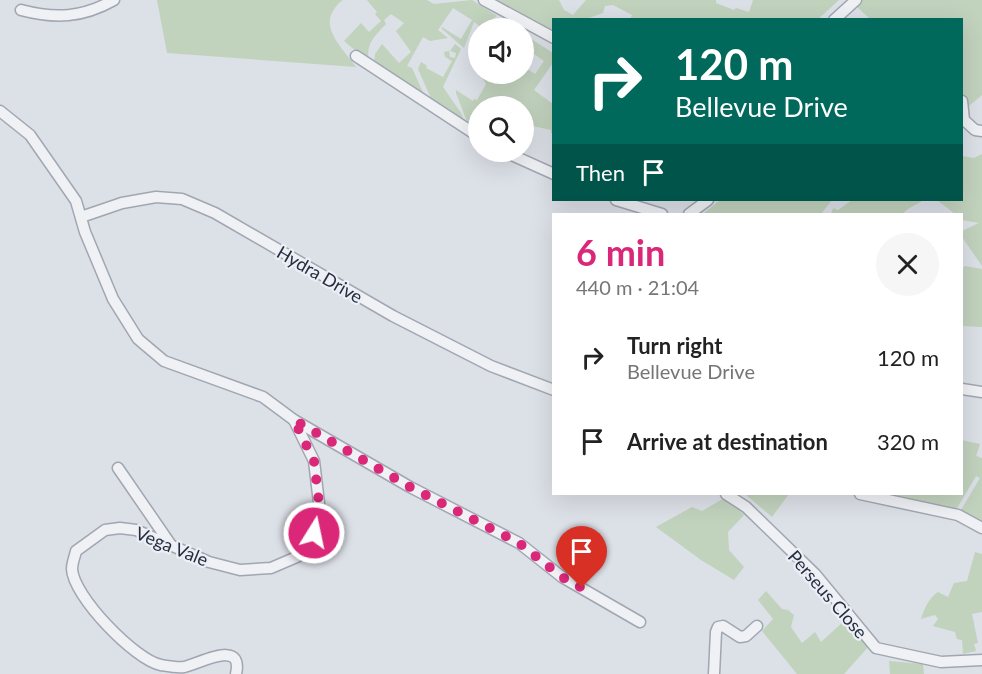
<!DOCTYPE html>
<html lang="en">
<head>
<meta charset="utf-8">
<style>
	:root { --surface:#fff; --page:#f6f6f6; --text:#222; --muted:#767676; --accent:#db2777 }
	body { margin:0; font-family:Lato,sans-serif; background:var(--page); color:var(--text); height:100vh; display:flex; flex-direction:column; font-size:22px; white-space:nowrap }
	* { box-sizing:border-box; margin:0 }
	p { font-size:20px; color:var(--muted) }
	.icon { flex:none; width:33px; height:33px; fill:none; stroke:currentColor; stroke-width:2; stroke-linecap:round; stroke-linejoin:round }
	.map { position:relative; flex:1; overflow:hidden }
	.sheet { position:absolute; left:552px; top:213px; width:411px; height:282px; display:flex; flex-direction:column; background:var(--surface); border-radius:0px; box-shadow:0 6px 24px #0002 }
	.sheet>* { flex:none }
	.hud { position:absolute; left:552px; top:18px; width:411px; height:183px; border-radius:0px; box-shadow:0 6px 24px #0002; background:#00695c; color:#fff; overflow:hidden }
	.controls { position:absolute; left:468px; top:18px; display:grid; gap:12px }
	.controls a { display:grid; place-items:center; width:66px; height:66px; border-radius:50%; background:var(--surface); box-shadow:0 6px 24px #0002; font-size:30px }
	.pin { position:absolute; display:grid; place-items:center; width:51px; height:51px; color:#fff; margin:-62px -26px; border-radius:50% 50% 50% 0; rotate:-45deg; box-shadow:0 0 6px #0007 }
	.pin .icon { rotate:45deg }
	.me { position:absolute; width:66px; margin:-33px; rotate:10deg; stroke-linejoin:round; filter:drop-shadow(0 0 4px #0008) }
	.turn { display:flex; align-items:center; gap:21px; height:126px; padding:0 24px; font-size:27px }
	.turn .icon { width:78px; height:78px; stroke-width:2.5 }
	.turn b { display:block; font-size:42px; line-height:51px }
	.then { display:flex; align-items:center; height:57px; padding:0 24px; background:#0003; gap:12px; font-size:22px }
	.round { display:grid; place-items:center; flex:none; width:63px; height:63px; border-radius:32px; background:var(--page) }
	.headline { display:flex; align-items:center; justify-content:space-between; height:102px; padding:0 24px }
	h1 { font-size:36px; font-weight:700; line-height:45px; color:var(--accent) }
	ul { padding:0; list-style:none }
	li { display:flex; align-items:center; gap:18px; height:84px; padding:0 24px }
	li div { flex:1 }
	li b { display:block; font-size:22px }
	li em { font-style:normal }
	.map>svg:first-child { display:block }
	.green { fill:#c1d2bd }
	.lines { fill:none; stroke-linecap:round; stroke-linejoin:round }
	.minor-casing { stroke:#a1a7b1; stroke-width:13 }
	.minor { stroke:#eff1f5; stroke-width:10 }
	.route { stroke:#db2777; stroke-width:10; stroke-dasharray:0 18 }
	.labels { text-anchor:middle; dominant-baseline:central; stroke-width:4.5; stroke-linejoin:round; paint-order:stroke }
	.street-label { font-size:18px; fill:#252e3e; stroke:#eceff5 }
</style>
</head>
<body>
<div class="map">
<svg width="982" height="674" viewBox="0 0 982 674">
	<rect width="100%" height="100%" fill="#dce0e7"/>
	<g class="green">
		<path d="M157,0h186c-5,3 -6,5 -10,11 -12,19 12,40 23,56l-189,-14z"/>
		<path d="M367,0h60l7,4 38,-4 25,16 -16,11 -7,-5 -10,26 -22,-19v-2l19,12 11,-19 -19,-12 -15,22 10,8 -18,3 -7,-4 -16,29 5,2 14,31 -52,-34 1,-11 7,-10 17,19 12,-11 -15,-21 8,-8 -13,-9 -7,6 2,4c-13,14 -20,19 -17,38l-25,-21 17,-18 8,9 12,-11 -6,-7 2,-2z"/>
		<path d="M491,0h68l5,10 9,5 13,-15h130v3l18,7 2,-2 13,4 4,-12h86l-22,20 -187,-1 2,-4 -19,-10 -8,1 -2,7 -17,6 -32,1 -1,10z"/>
		<path d="M862,0h120v95l-13,11 -7,-14v-72l-92,-1 -14,-13z"/>
		<path d="M525,35l28,18v10l-19,27 19,14v30l-2,-1v-3l-23,-5 -3,10 6,8 -7,4v-41h-46v26l-9,-5 -13,-34v-3l17,11 1,-2 3,1 9,-16 -6,-10h7l19,12 -17,-12h35v-7l11,7 9,-13 -20,-14z"/>
		<path d="M455,44l6,5 -18,38 18,26 2,6 -2,4 -27,-18 -16,-36 3,-7 6,4 -1,2 17,9 9,-16 -7,-4 -1,-5 5,-1 1,6 5,1 1,-5 -6,-2z"/>
		<path d="M982,154v112l-20,-29v-6l17,-8 -17,-3v-6h-7l-18,-14h25v-44l12,2z"/>
		<path d="M720,200h112l-11,14h-118z"/>
		<path d="M852,200h72l-16,9 -6,5h-71l2,-6 5,2z"/>
		<path d="M965,266l17,3v58l-20,-1v-57z"/>
		<path d="M962,440l18,4 -4,12 6,2v62l-21,-10 19,-32 -4,-2 -20,34 -73,-16h79z"/>
		<path d="M745,494h44l-17,23z"/>
		<path d="M726,497l18,18 -16,17 1,18 15,17 -10,13 -33,-20 -45,-33 36,-20 10,4z"/>
		<path d="M975,552l7,2v58l-10,2 6,29 -4,1 2,7 -13,3 -1,-14 -5,-1 -2,-7 -22,-6 5,-7 -3,-4 -14,4c3,-10 8,-21 17,-27l10,5 6,-14 13,-2z"/>
		<path d="M766,591l16,18 6,1 6,5 -3,12 11,16 13,-11 6,10 22,-20 26,24 -25,28h-47l-35,-43 11,-12 -15,-19z"/>
		<path d="M889,661l34,3 1,10h-34z"/>
	</g>
	<g class="lines">
		<defs>
			<g id="minor">
				<path d="M484,0l70,38"/>
				<path d="M21,10c34,9 61,8 93,-10"/>
				<path d="M834,20l22,-20"/>
				<path d="M356,56l122,80"/>
				<path d="M962,101l2,19 11,10 7,1"/>
				<path d="M0,111l30,24 46,66 9,31 28,67 25,40 26,22 99,36 31,23 116,67 109,56 43,34 78,45"/>
				<path d="M505,152l49,22"/>
				<path d="M616,200l46,14"/>
				<path d="M689,214l19,-14"/>
				<path d="M81,217l41,-14 34,-6 26,2 33,14 178,103 98,50 63,24"/>
				<path d="M962,389l20,3"/>
				<path d="M118,468l53,77"/>
				<path d="M726,494l20,13 69,67 61,74 65,14 41,-2"/>
				<path d="M860,494l98,21 24,13"/>
				<path d="M236,674c8,-36 -37,-10 -52,-7 -7,1 -17,-1 -23,-2 -26,-5 -88,-69 -89,-96 0,-6 3,-13 4,-18l29,-21 15,-2 16,2 73,32 31,8 31,-2 28,-12 15,-23 5,-30 -5,-42 -20,-41"/>
				<path d="M714,674l2,-42 2,-5 5,-1 17,11 6,-1 11,-10"/>
			</g>
		</defs>
		<use href="#minor" class="minor-casing"/>
		<use href="#minor" class="minor"/>
	</g>
	<g class="lines">
		<path class="route" d="M314,533l5,-30 -5,-42 -20,-41 116,67 109,56 43,34 20,11"/>
	</g>
	<g class="labels">
		<g class="street-label">
			<text transform="translate(320 274) rotate(30)">Hydra Drive</text>
			<text transform="translate(172 546) rotate(22)">Vega Vale</text>
			<text transform="translate(828 594) rotate(49)">Perseus Close</text>
		</g>
	</g>
</svg>
<div class="controls">
<a><svg class="icon" aria-label="sound" viewBox="0 0 24 24"><path d="M4 9h4l5-4v14l-5-4H4zM17 9q2 3 0 6"/></svg></a>
<a><svg class="icon" aria-label="search" viewBox="0 0 24 24"><circle cx="10" cy="10" r="6"/><path d="M15 15l6 6"/></svg></a>
</div>
<div class="pin" style="left:582px;top:588px;background:#d93025"><svg class="icon" aria-label="arrive" viewBox="0 0 24 24"><path d="M6 21V4h12l-3 4 3 4H6"/></svg></div>
<svg class="me" style="left:314px;top:533px" viewBox="-20 -20 40 40"><circle r="17" fill="#db2777" stroke="#fff" stroke-width="3"/><path d="M0-11L8 9 0 5-8 9z" fill="#fff"/></svg>
<div class="hud">
<div class="turn"><svg class="icon" aria-label="right" viewBox="0 0 24 24"><path d="M7 20v-9h11M14 6l5 5-5 5"/></svg><div><b>120 m</b>Bellevue Drive</div></div>
<div class="then">Then<svg class="icon" aria-label="arrive" viewBox="0 0 24 24"><path d="M6 21V4h12l-3 4 3 4H6"/></svg></div>
</div>
<section class="sheet">
<div class="headline"><div><h1>6 min</h1><p>440 m · 21:04</p></div><a class="round"><svg class="icon" aria-label="close" viewBox="0 0 24 24"><path d="M6 6l12 12M18 6L6 18"/></svg></a></div>
<ul>
<li><svg class="icon" aria-label="right" viewBox="0 0 24 24"><path d="M7 20v-9h11M14 6l5 5-5 5"/></svg><div><b>Turn right</b><p>Bellevue Drive</p></div><em>120 m</em></li>
<li><svg class="icon" aria-label="arrive" viewBox="0 0 24 24"><path d="M6 21V4h12l-3 4 3 4H6"/></svg><div><b>Arrive at destination</b></div><em>320 m</em></li>
</ul>
</section>
</div>
</body>
</html>
